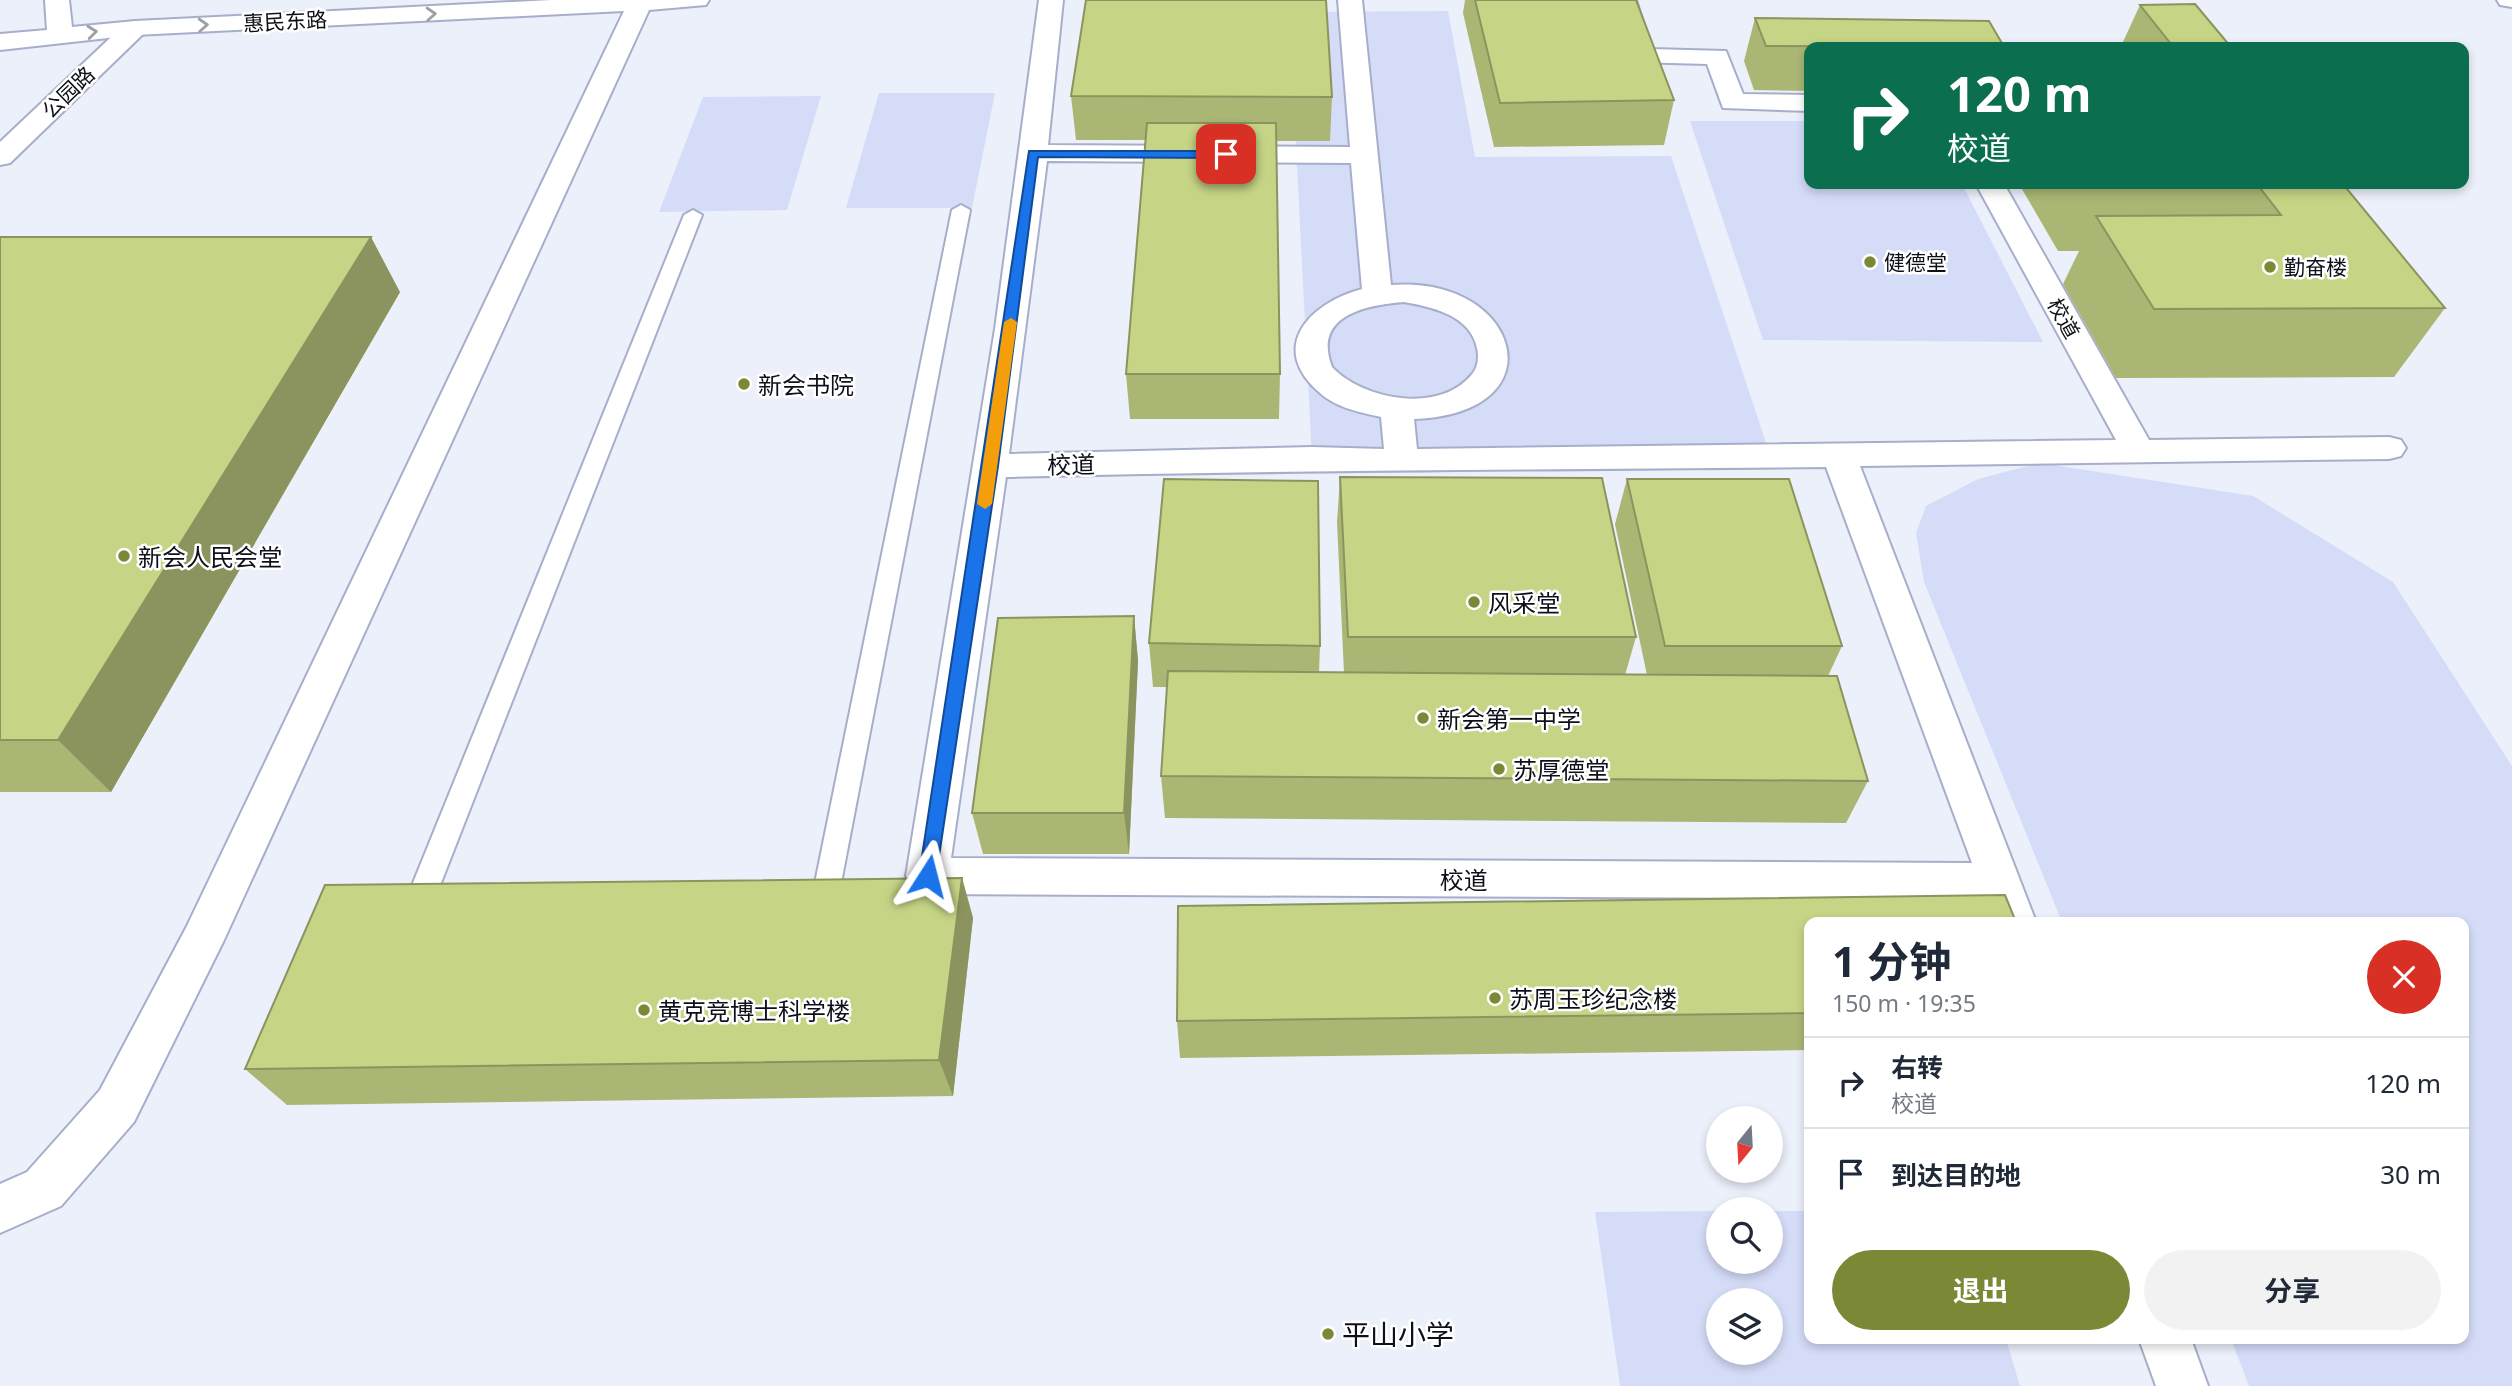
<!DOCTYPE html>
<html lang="zh">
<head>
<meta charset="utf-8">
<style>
	:root { --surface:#fff; --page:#f2f2f3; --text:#1f2937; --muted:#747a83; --line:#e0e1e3; --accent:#7b8836 }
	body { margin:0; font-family:"Noto Sans","Noto Sans SC",sans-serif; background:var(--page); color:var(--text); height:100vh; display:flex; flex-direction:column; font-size:26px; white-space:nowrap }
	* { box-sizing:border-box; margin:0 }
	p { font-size:23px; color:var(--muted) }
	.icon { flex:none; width:38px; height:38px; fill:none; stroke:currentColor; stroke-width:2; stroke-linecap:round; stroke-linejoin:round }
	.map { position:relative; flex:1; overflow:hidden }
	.details { position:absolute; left:1804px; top:917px; width:665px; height:427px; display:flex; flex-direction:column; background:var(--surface); border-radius:14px; box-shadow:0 4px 10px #0003 }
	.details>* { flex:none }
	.hud { position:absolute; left:1804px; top:42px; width:665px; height:147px; border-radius:14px; box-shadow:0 4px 10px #0003; background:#0b6e4f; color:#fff; overflow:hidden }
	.needle { width:46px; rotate:198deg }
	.buttons { position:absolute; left:1706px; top:1106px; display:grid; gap:14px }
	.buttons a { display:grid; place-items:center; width:77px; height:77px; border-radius:50%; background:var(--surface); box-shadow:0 4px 10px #0003; font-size:35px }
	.pin { position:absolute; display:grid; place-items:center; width:60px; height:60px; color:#fff; margin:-30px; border-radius:14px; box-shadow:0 4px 10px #0006 }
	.me { position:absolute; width:77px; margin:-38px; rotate:9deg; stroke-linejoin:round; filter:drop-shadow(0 0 5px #0008) }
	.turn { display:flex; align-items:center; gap:24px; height:147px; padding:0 28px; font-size:32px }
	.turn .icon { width:91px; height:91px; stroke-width:2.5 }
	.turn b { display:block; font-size:49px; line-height:60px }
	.round { display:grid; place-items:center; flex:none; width:74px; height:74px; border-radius:37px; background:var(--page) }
	.overview { display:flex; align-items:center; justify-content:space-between; height:119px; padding:0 28px }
	h1 { font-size:42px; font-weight:700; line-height:52px }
	.primary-button { display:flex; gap:14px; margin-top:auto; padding:14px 28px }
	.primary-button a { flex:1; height:80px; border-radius:42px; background:var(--accent); color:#fff; font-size:28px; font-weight:700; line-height:80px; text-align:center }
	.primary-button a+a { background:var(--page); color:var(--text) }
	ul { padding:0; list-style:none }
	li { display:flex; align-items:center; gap:21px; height:91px; padding:0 28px; border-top:2px solid var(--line) }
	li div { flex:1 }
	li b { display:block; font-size:26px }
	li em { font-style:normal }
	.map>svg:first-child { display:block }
	.green { fill:#d5dcf8; fill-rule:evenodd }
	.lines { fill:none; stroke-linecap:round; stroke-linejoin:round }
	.lane-casing { stroke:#a7aeca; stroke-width:4 }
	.street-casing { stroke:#a7aeca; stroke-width:4 }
	.secondary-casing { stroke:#a7aeca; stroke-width:4 }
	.lane { fill:#fff; fill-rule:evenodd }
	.street { fill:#fff; fill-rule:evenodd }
	.secondary { fill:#fff; fill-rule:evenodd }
	.wall { fill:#aab673 }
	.shaded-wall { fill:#8b945e }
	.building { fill:#c6d486; stroke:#8b945e; stroke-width:2 }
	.oneway { stroke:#9e9fa3 }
	.route { fill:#1a73e8; stroke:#114b97; stroke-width:2 }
	.slow { fill:#f59e0b }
	.poi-dot { fill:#7b8836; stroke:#fff; stroke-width:2.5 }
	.labels { text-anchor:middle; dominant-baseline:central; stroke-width:5; stroke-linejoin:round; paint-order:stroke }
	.far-street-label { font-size:21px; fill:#0d1019; stroke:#fff }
	.far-poi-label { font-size:21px; fill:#0d1019; stroke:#fff; text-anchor:start }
	.poi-label { font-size:24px; fill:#0d1019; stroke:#fff; text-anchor:start }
	.street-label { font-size:24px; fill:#0d1019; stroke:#fff }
	.near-poi-label { font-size:28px; fill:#0d1019; stroke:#fff; text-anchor:start }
</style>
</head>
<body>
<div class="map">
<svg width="2512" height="1386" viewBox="0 0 2512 1386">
	<rect width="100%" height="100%" fill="#ecf0fb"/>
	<g class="green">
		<path d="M1448,11l27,146 196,-1 99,299 -458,3 -23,-446z"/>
		<path d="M879,93h116l-23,115h-126z"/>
		<path d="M821,96l-34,114 -128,2 44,-115z"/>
		<path d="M1690,121h119l1,63h152l81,158 -280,-2z"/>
		<path d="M2040,463l213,33 140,86 119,184v620h-263l-18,-47h233v-417h-402l-138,-340 -8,-49 10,-27 52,-27z"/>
		<path d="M1718,1211v51h53v-51h38l1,128h196l14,47h-400l-25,-174zM1771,1300v53h-53v-53z"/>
	</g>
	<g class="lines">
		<defs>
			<g id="lane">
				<path d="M961,205l9,5 -129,673 -3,8 -10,4 -10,-4 -3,-8 137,-673z"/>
				<path d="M693,210l9,5 -263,673 -4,8 -10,4 -10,-4 -4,-8 273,-673z"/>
			</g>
			<g id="street">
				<path d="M45,0h24l3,27 63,-6 416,-21h158l-3,5 -57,5 -425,930 -90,182 -73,84 -61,27v-49l27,-12 73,-82 87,-164 437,-915 -489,24 -135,15v-16l47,-4z"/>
				<path d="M1039,0h24l-15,145 302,2 -12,-147h24l29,285c130,-10 170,129 23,134l3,30 699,-9 -140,-256h28l145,256 240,-3 12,3 5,8 -5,8 -12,3 -529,7 176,456h-42l-9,-23 -1058,-5 -15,-5 -6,-13 89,-547zM1047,161l304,2 11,126c-53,14 -95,59 -42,104 17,15 39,19 61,24l3,32 -72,-2 -303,7zM1404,302c28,5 66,13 73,46 2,8 1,19 -4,25 -32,42 -110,27 -141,-6 -20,-52 35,-62 72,-65zM1826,467l146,396 -1021,-5 55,-381c274,-7 547,-7 820,-10z"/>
				<path d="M1612,0h24l15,49 75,2 17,43 67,1v16l-87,-3 -16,-44 -75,-2z"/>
				<path d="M2139,1339h52l17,47h-52z"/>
			</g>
			<g id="secondary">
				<path d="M2497,0h15v7l-12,-2z"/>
				<path d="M135,21l9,2 3,5 -3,5 -134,130 -10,2v-23l126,-119z"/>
			</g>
		</defs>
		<use href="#lane" class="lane-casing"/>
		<use href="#street" class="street-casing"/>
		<use href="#secondary" class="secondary-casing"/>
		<use href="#lane" class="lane"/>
		<use href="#street" class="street"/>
		<use href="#secondary" class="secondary"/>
	</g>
	<g class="wall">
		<path d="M1465,0h171l38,100 -10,45 -170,2 -31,-134z"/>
		<path d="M2140,5l91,42h-421v44l-56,-1 -10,-29 11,-43 248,27 119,-1z"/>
		<path d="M1071,96l261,1 -2,44h-54l4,233 -1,45h-149l-4,-45 19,-234h-69z"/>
		<path d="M2019,184h324l102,124 -51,69 -278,1 -53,-94 16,-33h-21z"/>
		<path d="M0,237l400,55 -289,500h-111z"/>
		<path d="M1340,477l296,160 -11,38h22l-32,-151 12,-45 215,167 -14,30 40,105 -22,42 -681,-5 -4,-42 6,-89h-14l-4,-44 171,3 -1,27h25l-7,-151z"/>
		<path d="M1134,616l4,45 -9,193h-146l-11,-41z"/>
		<path d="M962,878l11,40 -20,178 -666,9 -42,-36z"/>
		<path d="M1810,922v128l-630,8 -3,-37z"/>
	</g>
	<g class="shaded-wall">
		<path d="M371,237l29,55 -289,500 -53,-52z"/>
		<path d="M1134,616l4,45 -9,193 -5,-41z"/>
		<path d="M962,878l11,40 -20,178 -14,-36z"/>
	</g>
	<g class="building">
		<path d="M1086,0h240l6,97 -261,-1z"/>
		<path d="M1475,0h161l38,100 -174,3z"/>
		<path d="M2195,4l36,43h-225l-2,-3h167l-31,-39z"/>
		<path d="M1755,18l234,3 14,24v2l-237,-1z"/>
		<path d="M1147,123h129l4,251h-154z"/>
		<path d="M2257,184h86l102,124 -291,1 -58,-93 185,-1z"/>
		<path d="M0,237h371l-313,503h-58z"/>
		<path d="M1340,477l262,1 34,159h-288z"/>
		<path d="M1164,479l154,2 2,165 -171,-3z"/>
		<path d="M1627,479h162l53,167h-177z"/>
		<path d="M1134,616l-10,197h-152l26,-195z"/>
		<path d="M1168,671l669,5 31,105 -707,-5z"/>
		<path d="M962,878l-23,182 -694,9 80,-184z"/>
		<path d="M2005,895l11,27h-206v91l-633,8 1,-115z"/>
	</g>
	<defs><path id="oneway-chevron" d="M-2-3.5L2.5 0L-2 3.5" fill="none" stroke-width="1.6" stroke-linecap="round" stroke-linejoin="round" transform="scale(1.75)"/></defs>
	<g class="oneway">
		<use href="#oneway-chevron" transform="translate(431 14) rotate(-3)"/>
		<use href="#oneway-chevron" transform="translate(203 25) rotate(-3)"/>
		<use href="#oneway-chevron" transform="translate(92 32) rotate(-6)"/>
	</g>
	<path class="route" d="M1029,151h197l6,3 -6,4 -188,-1 -40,309 -62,410 -8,8 -9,-8z"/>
	<path class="slow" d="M1011,318l6,4 -25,182 -7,5 -8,-5 27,-182z"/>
	<g class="poi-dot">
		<circle cx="1870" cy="262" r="7"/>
		<circle cx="2270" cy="267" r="7"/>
		<circle cx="744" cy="384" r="7"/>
		<circle cx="124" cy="556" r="7"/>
		<circle cx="1474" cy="602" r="7"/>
		<circle cx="1423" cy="718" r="7"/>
		<circle cx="1499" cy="769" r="7"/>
		<circle cx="1495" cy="998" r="7"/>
		<circle cx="644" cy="1010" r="7"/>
		<circle cx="1328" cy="1334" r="7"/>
	</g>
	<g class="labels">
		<g class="far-street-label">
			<text transform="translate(285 21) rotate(-3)">惠民东路</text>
			<text transform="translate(68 92) rotate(-44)">公园路</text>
			<text transform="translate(2064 318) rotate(61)">校道</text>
		</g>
		<g class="far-poi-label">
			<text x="1884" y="262">健德堂</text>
			<text x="2284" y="267">勤奋楼</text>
		</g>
		<g class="poi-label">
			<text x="758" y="384">新会书院</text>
			<text x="138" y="556">新会人民会堂</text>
			<text x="1488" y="602">风采堂</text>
			<text x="1437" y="718">新会第一中学</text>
			<text x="1513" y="769">苏厚德堂</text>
			<text x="1509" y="998">苏周玉珍纪念楼</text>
			<text x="658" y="1010">黄克竞博士科学楼</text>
		</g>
		<g class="street-label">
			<text transform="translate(1071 464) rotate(-1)">校道</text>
			<text x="1464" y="879">校道</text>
		</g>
		<g class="near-poi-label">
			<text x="1342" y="1334">平山小学</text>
		</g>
	</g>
</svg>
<div class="buttons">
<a><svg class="needle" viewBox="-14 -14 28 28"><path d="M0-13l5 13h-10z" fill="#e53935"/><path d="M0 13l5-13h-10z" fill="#747a83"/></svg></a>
<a><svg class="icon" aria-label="search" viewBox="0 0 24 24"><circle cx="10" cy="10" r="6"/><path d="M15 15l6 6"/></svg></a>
<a><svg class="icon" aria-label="layers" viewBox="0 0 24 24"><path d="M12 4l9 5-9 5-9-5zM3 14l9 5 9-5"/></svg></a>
</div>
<div class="pin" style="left:1226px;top:154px;background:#d93025"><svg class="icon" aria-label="arrive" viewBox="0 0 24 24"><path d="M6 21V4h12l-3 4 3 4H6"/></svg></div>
<svg class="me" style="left:928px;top:876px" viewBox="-20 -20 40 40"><path d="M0-17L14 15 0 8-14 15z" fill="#1a73e8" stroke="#fff" stroke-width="4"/></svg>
<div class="hud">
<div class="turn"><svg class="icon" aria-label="right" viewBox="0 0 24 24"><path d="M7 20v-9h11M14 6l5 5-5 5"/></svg><div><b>120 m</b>校道</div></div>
</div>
<section class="details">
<div class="overview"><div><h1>1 分钟</h1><p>150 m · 19:35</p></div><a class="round" style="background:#d93025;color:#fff"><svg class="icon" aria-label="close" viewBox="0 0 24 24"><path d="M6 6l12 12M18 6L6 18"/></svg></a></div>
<ul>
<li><svg class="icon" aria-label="right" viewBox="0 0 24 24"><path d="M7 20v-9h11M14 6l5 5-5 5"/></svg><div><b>右转</b><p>校道</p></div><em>120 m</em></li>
<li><svg class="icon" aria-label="arrive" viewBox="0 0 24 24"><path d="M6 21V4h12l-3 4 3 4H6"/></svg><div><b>到达目的地</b></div><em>30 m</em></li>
</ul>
<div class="primary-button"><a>退出</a><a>分享</a></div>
</section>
</div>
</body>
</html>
